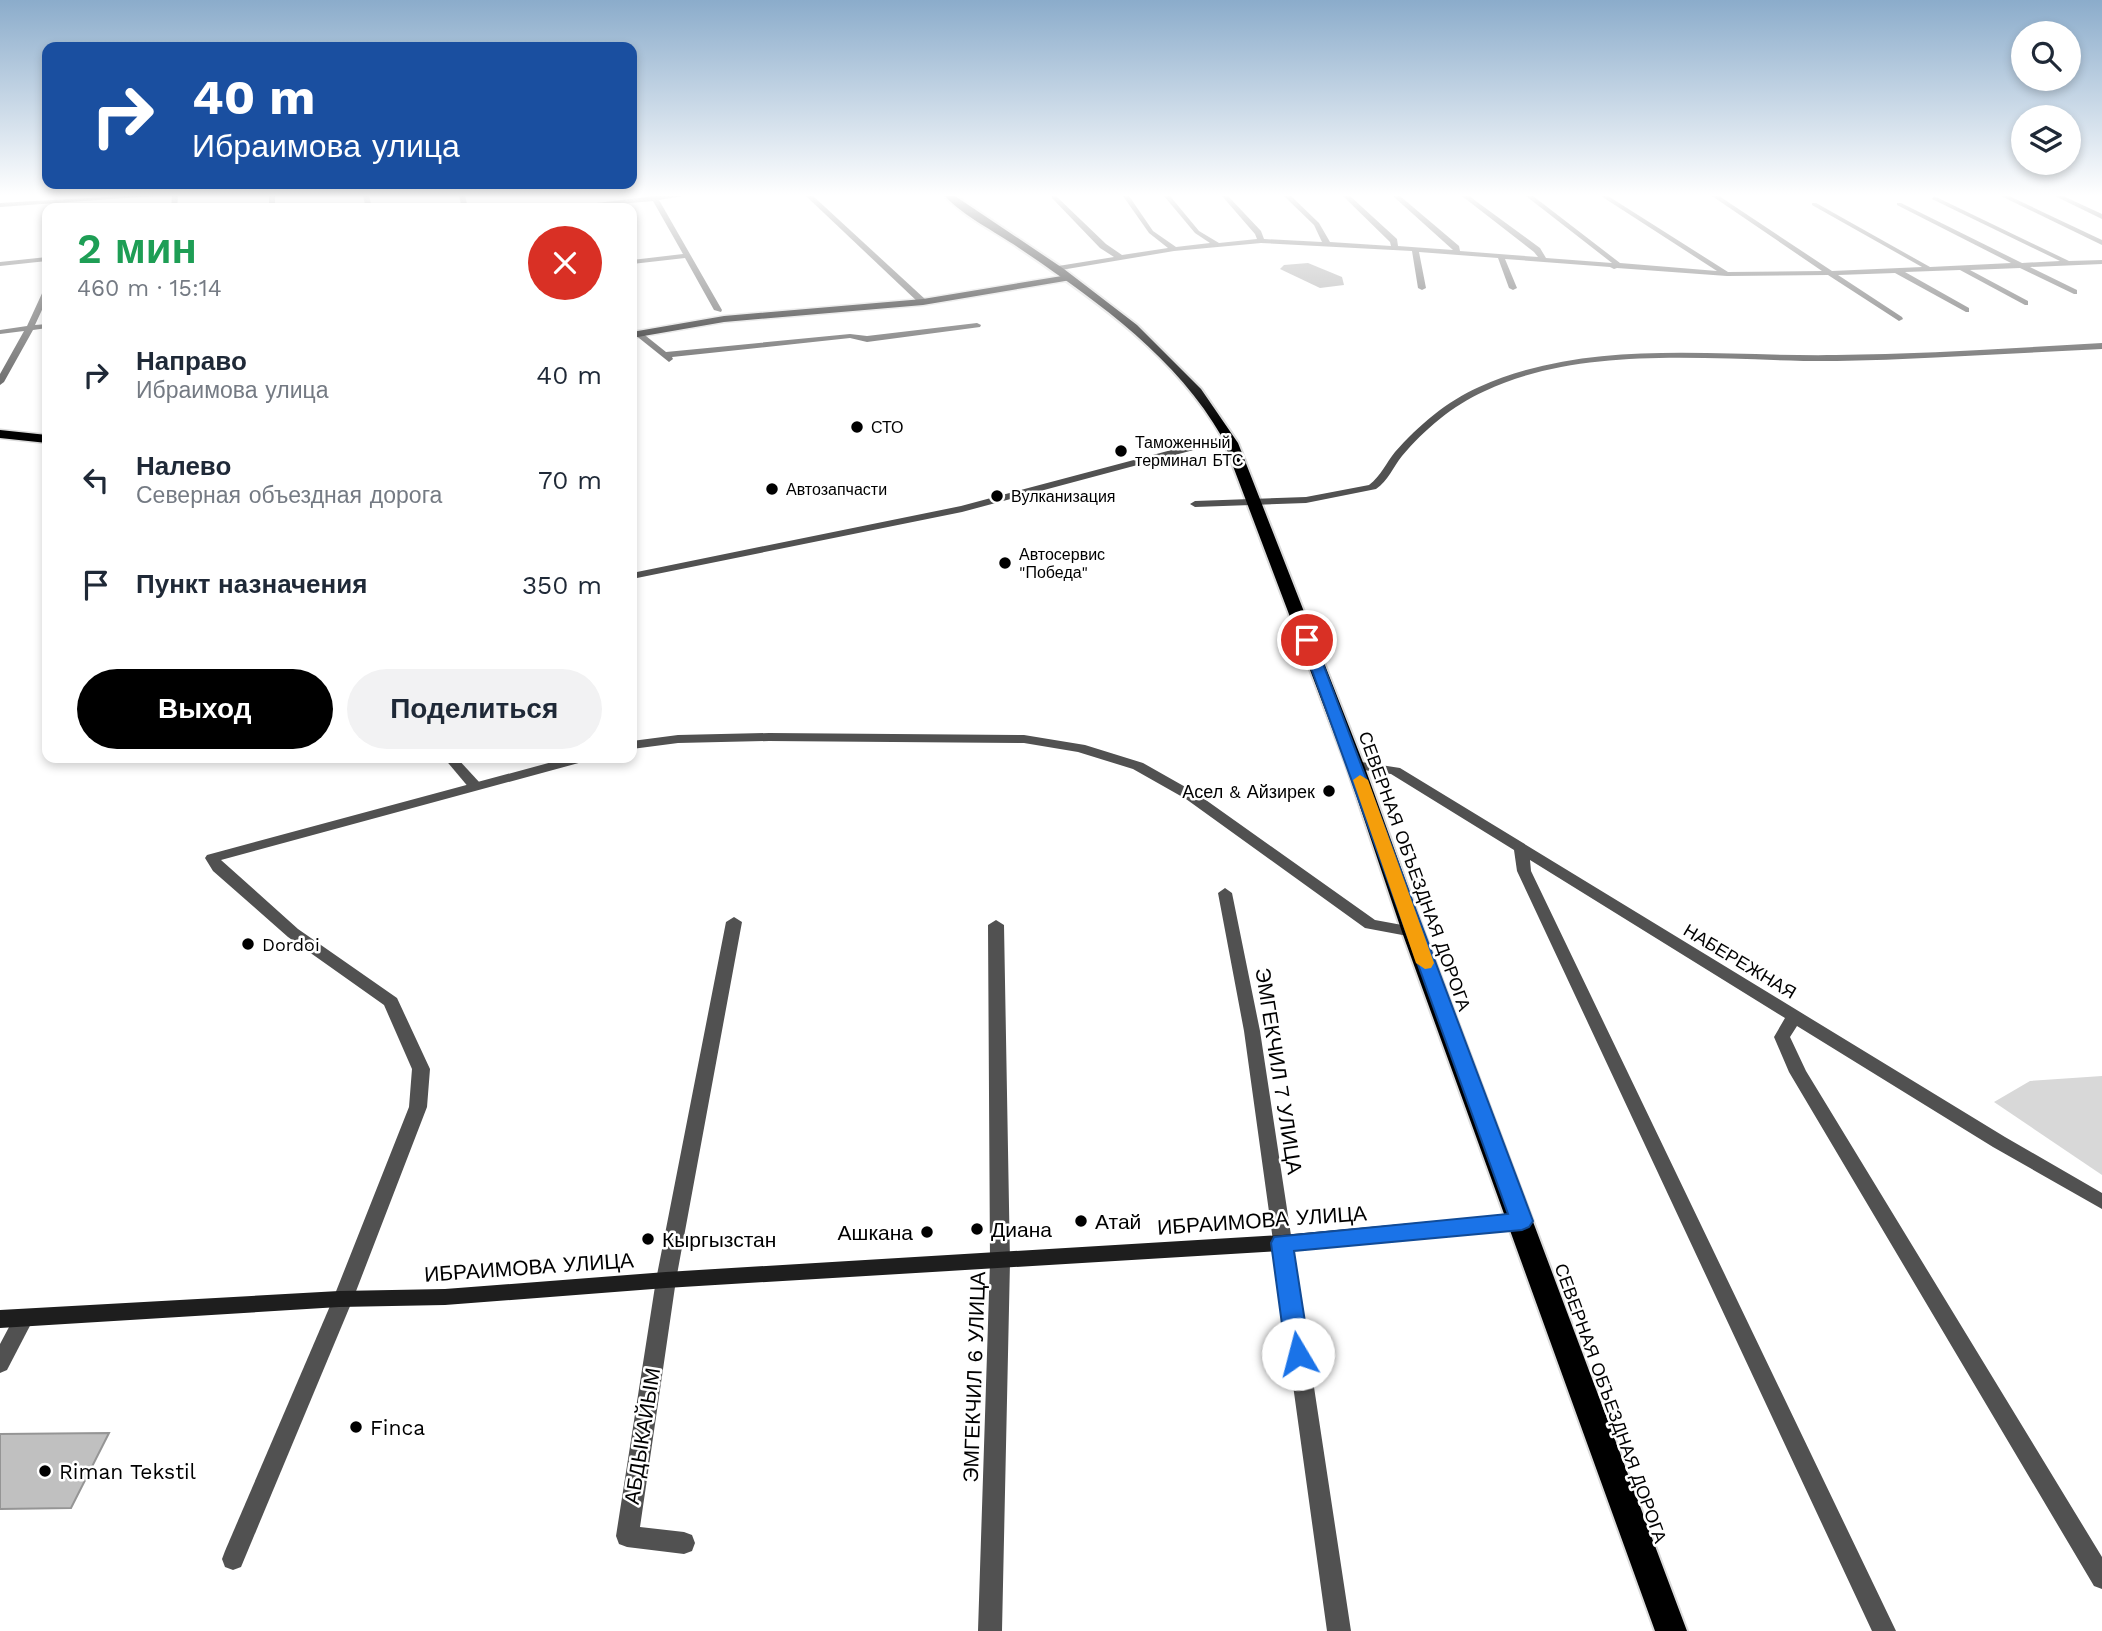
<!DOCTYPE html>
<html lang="ru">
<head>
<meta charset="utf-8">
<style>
	:root { --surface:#fff; --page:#f2f2f3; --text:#1f2937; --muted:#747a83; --accent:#000 }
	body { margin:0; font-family:"Work Sans",sans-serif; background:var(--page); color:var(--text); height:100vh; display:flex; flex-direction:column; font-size:26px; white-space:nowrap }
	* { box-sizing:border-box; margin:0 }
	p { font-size:23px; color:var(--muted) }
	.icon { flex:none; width:38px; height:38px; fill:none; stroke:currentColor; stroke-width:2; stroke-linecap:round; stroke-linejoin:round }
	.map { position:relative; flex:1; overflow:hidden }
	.drawer { position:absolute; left:42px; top:203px; width:595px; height:560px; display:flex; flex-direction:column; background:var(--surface); border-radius:14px; box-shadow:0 4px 10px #0003 }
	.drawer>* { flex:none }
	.top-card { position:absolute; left:42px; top:42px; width:595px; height:147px; border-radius:14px; box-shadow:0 4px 10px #0003; background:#1a4fa0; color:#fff; overflow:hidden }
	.controls { position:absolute; left:2011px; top:21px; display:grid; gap:14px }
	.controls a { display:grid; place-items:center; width:70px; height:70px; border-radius:50%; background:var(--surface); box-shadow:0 4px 10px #0003; font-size:35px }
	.pin { position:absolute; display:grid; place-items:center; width:60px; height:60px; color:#fff; margin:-30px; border:4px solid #fff; border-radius:50%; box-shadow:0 2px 7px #0007 }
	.me { position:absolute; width:77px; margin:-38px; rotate:352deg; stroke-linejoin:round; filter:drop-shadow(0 0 5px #0008) }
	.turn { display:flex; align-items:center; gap:24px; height:147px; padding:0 35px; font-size:32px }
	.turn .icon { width:91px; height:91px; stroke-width:2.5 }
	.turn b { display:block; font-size:49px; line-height:60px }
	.round { display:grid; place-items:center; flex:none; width:74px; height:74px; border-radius:37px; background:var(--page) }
	.overview { display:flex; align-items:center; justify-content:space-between; height:119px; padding:0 35px }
	h1 { font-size:42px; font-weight:600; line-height:52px; color:#1e9e55 }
	.primary-button { display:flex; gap:14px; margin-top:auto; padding:14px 35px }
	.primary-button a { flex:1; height:80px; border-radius:42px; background:var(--accent); color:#fff; font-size:28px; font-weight:600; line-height:80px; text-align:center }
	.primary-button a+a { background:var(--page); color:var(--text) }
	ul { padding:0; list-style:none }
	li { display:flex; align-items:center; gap:21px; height:105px; padding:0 35px }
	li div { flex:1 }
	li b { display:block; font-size:26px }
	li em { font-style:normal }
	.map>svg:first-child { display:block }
	.green { fill:#d8d8d8 }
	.water { fill:#9f9f9f }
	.building { fill:#c0c0c0; stroke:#959595; stroke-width:2 }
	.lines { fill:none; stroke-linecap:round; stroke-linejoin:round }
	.primary-casing { stroke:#dbdbdb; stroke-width:3 }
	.trunk-casing { stroke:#dbdbdb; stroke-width:4 }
	.minor { fill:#515151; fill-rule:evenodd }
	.tertiary { fill:#515151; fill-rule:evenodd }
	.secondary { fill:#1e1e1e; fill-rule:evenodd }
	.primary { fill:#000; fill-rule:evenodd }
	.trunk { fill:#000; fill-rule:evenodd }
	.route { fill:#1a73e8; stroke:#114b97; stroke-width:2 }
	.slow { fill:#f59e0b }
	.poi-dot { fill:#000; stroke:#fff; stroke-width:2.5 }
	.labels { text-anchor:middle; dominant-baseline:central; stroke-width:5; stroke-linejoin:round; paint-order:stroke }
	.far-poi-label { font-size:16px; fill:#000; stroke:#fff; text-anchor:start }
	.poi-label { font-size:18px; fill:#000; stroke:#fff; text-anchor:end }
	.street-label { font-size:18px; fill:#000; stroke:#fff }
	.near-street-label { font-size:21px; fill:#000; stroke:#fff }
	.near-poi-label { font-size:21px; fill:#000; stroke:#fff; text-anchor:start }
</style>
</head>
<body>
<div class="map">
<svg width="2102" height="1631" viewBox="0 0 2102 1631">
	<rect width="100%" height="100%" fill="#fff"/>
	<path class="green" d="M2102,1076v99l-108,-73 36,-21z"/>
	<path class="water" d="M1308,263l34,14 2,8 -24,3 -40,-19 4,-4z"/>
	<path class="building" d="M109,1433l-38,75 -71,1v-75z"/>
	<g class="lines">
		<defs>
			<g id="primary">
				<path d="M1068,275l3,1v4l-148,25 -199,17 -92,16v-6l92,-16 199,-17z"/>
				<path d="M0,430l47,5v8l-47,-5z"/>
			</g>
			<path id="trunk" d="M945,196h10l109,73 73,56 64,64 37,54 126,322 60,167 263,699h-32l-253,-699 -56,-167 -124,-328c-46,-81 -128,-138 -203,-189 -23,-16 -56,-32 -74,-52z"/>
		</defs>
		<use href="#primary" class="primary-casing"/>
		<use href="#trunk" class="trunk-casing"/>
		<g class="minor">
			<path d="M122,196h32l-154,11v-4z"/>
			<path d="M172,196h6l-1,12h-6z"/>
			<rect x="269" y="196" width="6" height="12"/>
			<path d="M363,196h6l3,12h-6z"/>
			<path d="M459,196h6l3,12h-6z"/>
			<path d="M655,196h28l-24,4 63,110 -1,2 -7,-2 -29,-52 -53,6v-4l51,-6 -30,-53 -77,7h-21z"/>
			<path d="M806,196h7l113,104v4h-6z"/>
			<path d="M1052,196h4l50,48 16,11 46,-7 -19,-15 -26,-37h6l24,35 23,16 34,-4 -15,-10 -31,-37h6l29,35 20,12 38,-4 -2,-5 -33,-38h6l33,35 3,8 58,3 -8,-17 -30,-29h7l28,27 11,19 61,4 -1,-4 -47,-46h7l47,43 1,7 55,4 -60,-54h7l59,50 1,5 78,6 -4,-5 -72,-56h7l71,52 6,10 66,5 -86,-67h7l87,67 97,8 -116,-75h7l120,76 94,-1 -110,-75h7l113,75 90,-4 -110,-62v-2h4l114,64 81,-4 -114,-58v-2h4l121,60 38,-2 -128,-62 2,-3 135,65 33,-1v4l-72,3 47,23v4h-3l-54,-26 -50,2 58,31v4h-3l-65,-35 -55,2 64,36v4h-3l-71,-39 -57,2 64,42 1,2 -4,2 -71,-46 -101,1 -110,-8 -3,1 -4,-2 -105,-8 12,29 -4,2 -4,-2 -11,-30 -79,-6 7,36 -4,2 -4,-2 -6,-37 -151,-8 -87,8 -119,20h-3v-4l62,-10 -14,-9 -48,-50z"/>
			<path d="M2001,196h8l93,44v5z"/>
			<path d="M2055,196h8l39,18v5z"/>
			<path d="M47,257v4l-47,5v-4z"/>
			<path d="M44,289h3v10l-12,26 12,-1v4l-14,2 -29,52 -4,3v-11l24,-43 -24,3v-4l27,-4z"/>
			<path d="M977,323l4,2 -1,2 -113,15 -17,-4 -178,19 1,2 -4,3 -35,-28 7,-2 25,20 184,-18 17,2z"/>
			<path d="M2102,343v6c-88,4 -177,10 -265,12 -113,1 -248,-19 -352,30 -32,14 -61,39 -83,65 -9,11 -14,25 -26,33l-70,14 -111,4 -5,-3 5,-3 111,-4 63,-12c12,-9 17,-22 26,-33 23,-26 52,-51 84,-65 110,-50 240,-30 357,-32 89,-1 178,-7 266,-12z"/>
			<path d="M1228,435l3,1v4l-269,72 -330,67v-6l329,-67z"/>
			<path d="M444,758h13l23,25 2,3 -2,3h-10z"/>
			<path d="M1355,761l45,7 605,369 97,56v16l-109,-62 -196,-121 -7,11 16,34 296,486v32l-8,-3 -305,-514 -15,-35 11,-19 -255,-158 1,11 365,760h-24l-355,-760 -3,-21 -123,-76 -41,-6 -2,-3z"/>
			<path d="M1225,888l7,5 28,138 91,600h-24l-83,-600 -26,-138z"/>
			<path d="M734,917l8,5 -66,358 -36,247 44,5 8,3 3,8 -3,8 -8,3 -57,-7 -8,-3 -3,-8 40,-256 70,-358z"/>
			<path d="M996,920l8,5 6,337 -8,369h-24l12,-369 -2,-337z"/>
			<path d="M343,1291l7,2 3,6 -112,268 -8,3 -8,-3 -3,-8 3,-8 108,-252 3,-6z"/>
			<path d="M24,1309l7,3 3,6 -27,52 -7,3v-29l17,-32z"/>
		</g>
		<g class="tertiary">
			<path d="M769,733l255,2 61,10 58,18 53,30 179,127 38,7 5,1 3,4 -3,4 -5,1 -48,-9 -179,-129 -53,-30 -55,-17 -54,-9 -255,-2 -91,2 -46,6v-8l46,-6z"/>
			<path d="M567,758h21l-2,3 -365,99 77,69 99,69 33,71 -3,38 -74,192 -3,6 -7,2 -7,-2 -3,-6 76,-192 3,-38 -28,-64 -96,-68 -75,-66 -8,-13 2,-3z"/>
		</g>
		<path class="secondary" d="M1522,1213l7,3 2,5 -2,5 -7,3 -240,22 -616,37 -221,17 -106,2 -339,21v-18l339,-19 106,-2 221,-17 616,-37z"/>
		<use href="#primary" class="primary"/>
		<use href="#trunk" class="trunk"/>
	</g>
	<linearGradient id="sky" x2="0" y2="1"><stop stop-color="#8baccb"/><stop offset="0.46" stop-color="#fff"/><stop offset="1" stop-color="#fff" stop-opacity="0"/></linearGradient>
	<rect width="2102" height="424" fill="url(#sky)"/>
	<path class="route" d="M1307,636l7,4 219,581 -4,6 -7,3 -228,21 16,103 -4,7 -8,3 -8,-3 -4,-7 -15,-111 3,-6 234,-23 -207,-574z"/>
	<path class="slow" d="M1360,775l8,5 66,183 -3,5 -6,1 -9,-6 -63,-183z"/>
	<g class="poi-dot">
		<circle cx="857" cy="427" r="7"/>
		<circle cx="1121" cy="451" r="7"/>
		<circle cx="772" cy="489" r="7"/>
		<circle cx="997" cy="496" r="7"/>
		<circle cx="1005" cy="563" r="7"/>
		<circle cx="1329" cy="791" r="7"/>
		<circle cx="248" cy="944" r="7"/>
		<circle cx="1081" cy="1221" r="7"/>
		<circle cx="977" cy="1229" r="7"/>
		<circle cx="927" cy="1232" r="7"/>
		<circle cx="648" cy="1239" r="7"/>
		<circle cx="356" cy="1427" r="7"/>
		<circle cx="45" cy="1471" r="7"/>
	</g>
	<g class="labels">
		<g class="far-poi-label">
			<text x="871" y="427">СТО</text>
			<text x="1135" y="442">Таможенный<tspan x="1135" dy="18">терминал БТС</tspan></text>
			<text x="786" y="489">Автозапчасти</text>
			<text x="1011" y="496">Вулканизация</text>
			<text x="1019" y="554">Автосервис<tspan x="1019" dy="18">"Победа"</tspan></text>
		</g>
		<g class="poi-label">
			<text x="1315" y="791">Асел &amp; Айзирек</text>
			<text x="262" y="944" text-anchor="start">Dordoi</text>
		</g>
		<g class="street-label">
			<text transform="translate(1415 871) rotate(70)">СЕВЕРНАЯ ОБЪЕЗДНАЯ ДОРОГА</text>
			<text transform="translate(1740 961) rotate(31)">НАБЕРЕЖНАЯ</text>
			<text transform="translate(1611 1403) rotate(70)">СЕВЕРНАЯ ОБЪЕЗДНАЯ ДОРОГА</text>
		</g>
		<g class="near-street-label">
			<text transform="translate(1279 1071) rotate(81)">ЭМГЕКЧИЛ 7 УЛИЦА</text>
			<text transform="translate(1262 1220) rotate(-4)">ИБРАИМОВА УЛИЦА</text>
			<text transform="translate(529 1267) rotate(-4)">ИБРАИМОВА УЛИЦА</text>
			<text transform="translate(974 1377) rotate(-88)">ЭМГЕКЧИЛ 6 УЛИЦА</text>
			<text transform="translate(642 1436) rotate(-81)">АБДЫКАЙЫМ</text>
		</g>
		<g class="near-poi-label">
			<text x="1095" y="1221">Атай</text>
			<text x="991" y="1229">Диана</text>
			<text x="913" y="1232" text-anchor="end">Ашкана</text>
			<text x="662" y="1239">Кыргызстан</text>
			<text x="370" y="1427">Finca</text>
			<text x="59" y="1471">Riman Tekstil</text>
		</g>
	</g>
</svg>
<div class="controls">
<a><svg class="icon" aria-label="search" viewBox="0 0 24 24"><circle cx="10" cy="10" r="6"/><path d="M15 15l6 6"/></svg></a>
<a><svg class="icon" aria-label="layers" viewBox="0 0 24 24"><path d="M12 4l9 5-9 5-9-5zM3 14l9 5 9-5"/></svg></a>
</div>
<div class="pin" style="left:1307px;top:640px;background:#d93025"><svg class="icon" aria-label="arrive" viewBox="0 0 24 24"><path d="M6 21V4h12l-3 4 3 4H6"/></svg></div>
<svg class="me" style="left:1298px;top:1354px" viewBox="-20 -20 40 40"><circle r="19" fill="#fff"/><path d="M0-13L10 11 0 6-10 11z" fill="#1a73e8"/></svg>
<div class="top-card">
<div class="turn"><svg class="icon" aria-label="right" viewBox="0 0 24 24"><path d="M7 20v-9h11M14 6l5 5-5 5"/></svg><div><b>40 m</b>Ибраимова улица</div></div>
</div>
<section class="drawer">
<div class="overview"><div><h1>2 мин</h1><p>460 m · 15:14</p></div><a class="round" style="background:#d93025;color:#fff"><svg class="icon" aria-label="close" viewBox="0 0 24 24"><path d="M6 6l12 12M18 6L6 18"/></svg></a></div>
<ul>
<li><svg class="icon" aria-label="right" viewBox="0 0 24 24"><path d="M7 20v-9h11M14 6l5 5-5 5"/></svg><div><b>Направо</b><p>Ибраимова улица</p></div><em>40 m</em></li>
<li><svg class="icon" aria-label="left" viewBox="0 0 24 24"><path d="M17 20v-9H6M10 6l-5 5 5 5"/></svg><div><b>Налево</b><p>Северная объездная дорога</p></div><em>70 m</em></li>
<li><svg class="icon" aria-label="arrive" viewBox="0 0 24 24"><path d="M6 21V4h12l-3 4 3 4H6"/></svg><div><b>Пункт назначения</b></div><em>350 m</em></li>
</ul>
<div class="primary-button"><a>Выход</a><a>Поделиться</a></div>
</section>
</div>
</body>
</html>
